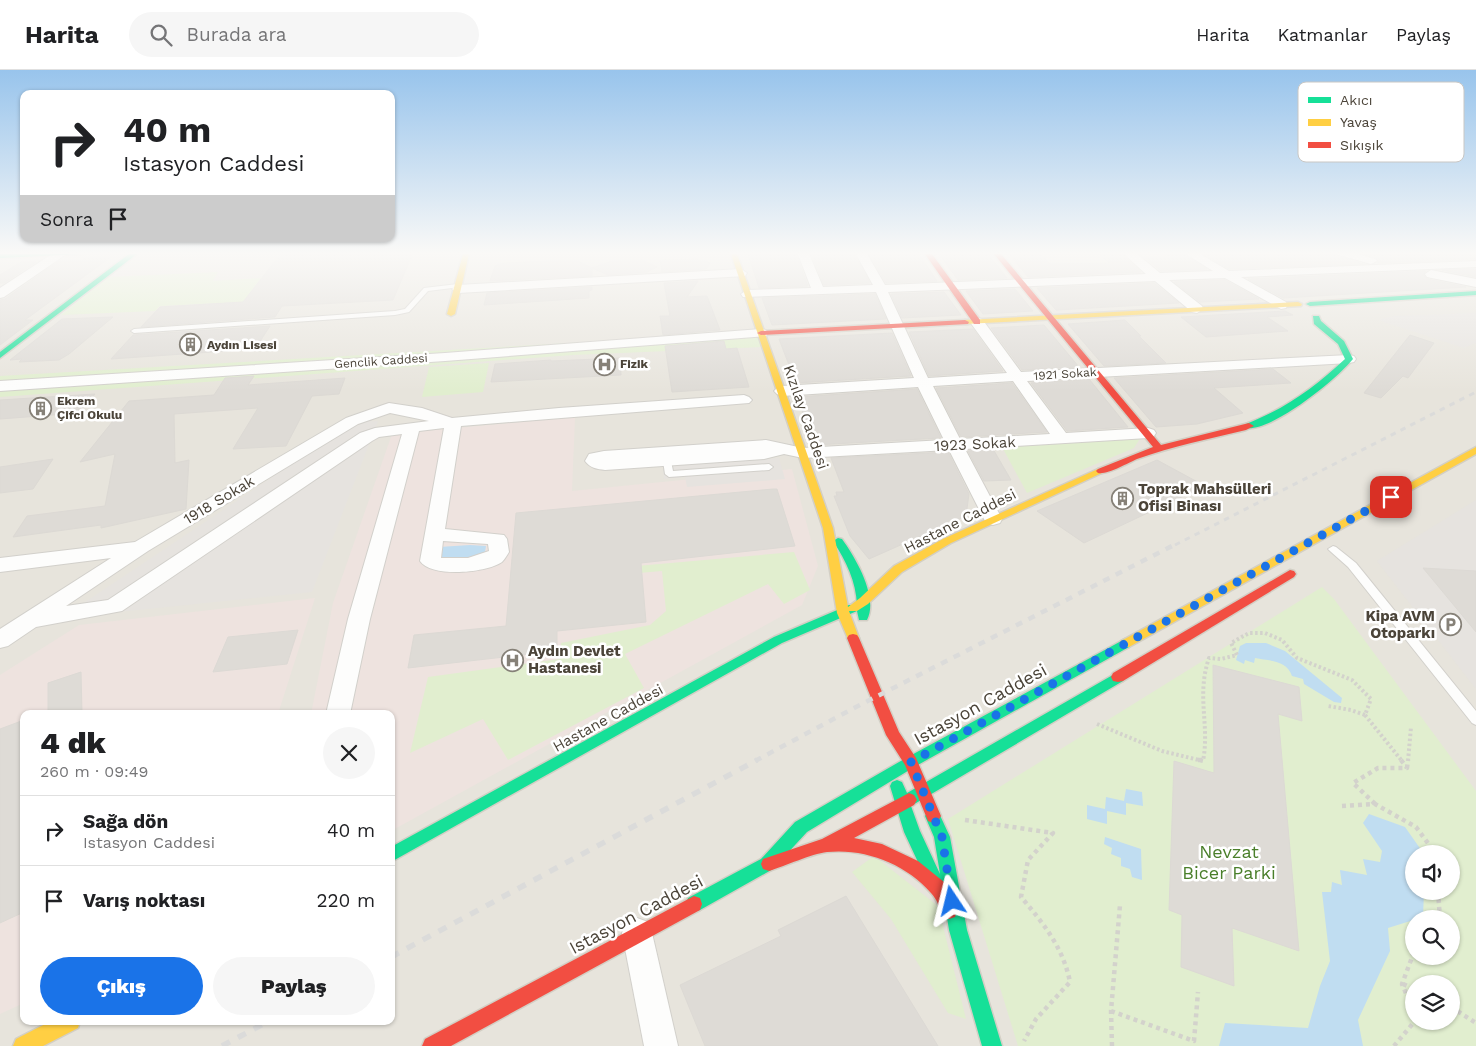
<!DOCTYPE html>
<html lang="tr">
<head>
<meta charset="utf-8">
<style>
	:root { --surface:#fff; --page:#f6f6f6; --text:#202124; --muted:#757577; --line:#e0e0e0; --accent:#1a73e8 }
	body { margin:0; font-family:"Work Sans",sans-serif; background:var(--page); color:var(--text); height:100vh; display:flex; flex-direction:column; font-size:19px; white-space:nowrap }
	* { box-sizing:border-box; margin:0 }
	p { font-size:16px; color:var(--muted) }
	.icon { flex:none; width:28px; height:28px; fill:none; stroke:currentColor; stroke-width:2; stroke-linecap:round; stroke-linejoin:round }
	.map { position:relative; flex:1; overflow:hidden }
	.sheet { position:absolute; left:20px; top:640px; width:375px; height:315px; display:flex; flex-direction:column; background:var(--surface); border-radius:10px; box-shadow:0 1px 4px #0004 }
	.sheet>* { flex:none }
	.top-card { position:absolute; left:20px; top:20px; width:375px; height:152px; border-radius:10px; box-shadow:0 1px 4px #0004; background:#fff; color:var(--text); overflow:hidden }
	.tools { position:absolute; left:1405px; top:775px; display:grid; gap:10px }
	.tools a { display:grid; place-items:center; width:55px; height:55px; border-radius:50%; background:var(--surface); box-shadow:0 1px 4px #0004; font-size:25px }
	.pin { position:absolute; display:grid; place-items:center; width:42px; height:42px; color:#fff; margin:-21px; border-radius:10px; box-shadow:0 2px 8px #0006 }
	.me { position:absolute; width:55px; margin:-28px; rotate:350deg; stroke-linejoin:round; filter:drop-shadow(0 0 4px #0008) }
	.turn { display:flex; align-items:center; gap:18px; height:105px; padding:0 20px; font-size:22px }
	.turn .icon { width:65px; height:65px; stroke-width:2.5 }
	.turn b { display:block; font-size:35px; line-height:42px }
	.then { display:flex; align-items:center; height:48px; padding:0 20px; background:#0003; gap:10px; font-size:19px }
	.round { display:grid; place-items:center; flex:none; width:52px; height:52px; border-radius:26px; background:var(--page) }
	.overview { display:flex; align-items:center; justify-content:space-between; height:85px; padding:0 20px }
	h1 { font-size:30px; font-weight:800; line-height:38px }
	.primary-button { display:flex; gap:10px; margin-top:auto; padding:10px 20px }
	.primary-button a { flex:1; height:58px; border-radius:30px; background:var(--accent); color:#fff; font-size:20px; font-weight:800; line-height:58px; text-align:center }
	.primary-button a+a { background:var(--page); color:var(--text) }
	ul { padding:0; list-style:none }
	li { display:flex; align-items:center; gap:15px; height:70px; padding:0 20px; border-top:1px solid var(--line) }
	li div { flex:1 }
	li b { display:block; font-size:19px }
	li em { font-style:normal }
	header { display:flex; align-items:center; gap:30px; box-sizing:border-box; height:70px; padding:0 25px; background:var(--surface); border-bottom:1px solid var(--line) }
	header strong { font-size:24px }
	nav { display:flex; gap:28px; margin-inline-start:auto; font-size:18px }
	.search { width:350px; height:45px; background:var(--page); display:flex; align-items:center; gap:12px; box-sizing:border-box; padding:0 18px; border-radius:28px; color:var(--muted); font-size:19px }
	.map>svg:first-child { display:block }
	.residential { fill:#e7e4dc; fill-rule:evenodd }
	.medical { fill:#eee3df }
	.green { fill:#e1eecf; fill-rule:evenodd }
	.parking { fill:#e6e3df }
	.water { fill:#c0ddf1 }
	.building { fill:#dedbd6; stroke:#dcd9d4 }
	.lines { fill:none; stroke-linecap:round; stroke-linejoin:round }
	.lane-casing { stroke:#d2d0cb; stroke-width:2 }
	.street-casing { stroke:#d2d0cb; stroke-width:2 }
	.fast-casing { stroke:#d3cfc5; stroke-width:3 }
	.slow-casing { stroke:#d3cfc5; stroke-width:3 }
	.jam-casing { stroke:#d3cfc5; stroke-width:3 }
	.path-far1 { stroke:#d3d2cc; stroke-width:4; stroke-dasharray:2.5 2.5; stroke-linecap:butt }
	.path { stroke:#d3d2cc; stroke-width:4.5; stroke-dasharray:4 4; stroke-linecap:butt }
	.lane { fill:#fdfdfc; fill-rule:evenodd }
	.street { fill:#fdfdfc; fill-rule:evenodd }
	.fast { fill:#16e098; fill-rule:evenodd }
	.slow { fill:#ffcf43; fill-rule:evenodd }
	.jam { fill:#f24e42; fill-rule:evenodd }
	.rail-far2 { stroke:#dbdbda; stroke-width:3; stroke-dasharray:5.5 5.5; stroke-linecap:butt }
	.rail-far1 { stroke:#dbdbda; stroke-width:4.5; stroke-dasharray:7 7; stroke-linecap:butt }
	.rail { stroke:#dbdbda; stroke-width:5.5; stroke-dasharray:9 9; stroke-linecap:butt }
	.route { stroke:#1a73e8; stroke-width:9; stroke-dasharray:0 16.2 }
	.labels { text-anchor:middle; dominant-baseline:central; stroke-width:5; stroke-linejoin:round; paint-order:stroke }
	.far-poi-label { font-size:12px; font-weight:bold; fill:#4b4439; stroke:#fff; text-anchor:start }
	.far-street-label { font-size:12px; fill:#4b4439; stroke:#fff }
	.street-label { font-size:15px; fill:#4b4439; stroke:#fff }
	.poi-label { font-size:15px; font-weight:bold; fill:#4b4439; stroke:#fff; text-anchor:start }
	.near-street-label { font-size:18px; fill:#4b4439; stroke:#fff }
	.near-park-label { font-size:18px; fill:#4a7f2a; stroke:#fff }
	.key { fill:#fff; stroke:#c9c7c4; stroke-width:1 }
	.key-label { font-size:14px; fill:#4b4439 }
</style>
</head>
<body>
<header>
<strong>Harita</strong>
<div class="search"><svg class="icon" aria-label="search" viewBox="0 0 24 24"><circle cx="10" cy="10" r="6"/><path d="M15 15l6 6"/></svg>Burada ara</div>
<nav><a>Harita</a><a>Katmanlar</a><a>Paylaş</a></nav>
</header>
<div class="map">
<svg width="1476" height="976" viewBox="0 0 1476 976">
	<rect width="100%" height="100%" fill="#f4f2ee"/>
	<path class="residential" d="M0,184h1476v792h-1476zM24,644h367v307h-367zM1414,784h37v37h-37zM1414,849h37v37h-37zM1414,914h37v37h-37z"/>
	<g class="medical">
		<path d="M575,347l-3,74 220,-22 26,97 -16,39 -411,226v-117h-80l22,-111 59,-169z"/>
		<path d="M315,528l-37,116h-254v289l-24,11v-339l79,-50z"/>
	</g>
	<g class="green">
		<path d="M218,202l-5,9 48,-3 -18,24 -83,4 -5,5 -94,4 48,-38z"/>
		<path d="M758,262l5,15 -190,8 -573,42v-21z"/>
		<path d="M489,293l-6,29 -61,5 7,-30z"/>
		<path d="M1141,367l-7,11 -107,45 -26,-48z"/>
		<path d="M794,482l16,38 -26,14 -16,-20 -143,70 19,34 -136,72 -25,-41 -73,34 18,-76 132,-18 1,-16 89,-18 16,-14 -4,-40 -92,8 -1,-7z"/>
		<path d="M1322,517l12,12 142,192v255h-458l-70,-227zM1414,784h37v37h-37zM1414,849h37v37h-37zM1414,914h37v37h-37z"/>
		<path d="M874,786l64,50 28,113 -18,-6 -57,-94 -39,-47z"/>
	</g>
	<g class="parking">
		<path d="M1476,243v30l-12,5 -86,-28 16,-4z"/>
		<path d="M378,351l-66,171 -251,26 294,-196z"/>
		<path d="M779,388l6,21 -98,8 -2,-10 -21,2 -1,-13z"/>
		<path d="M1476,430v189l-99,-128z"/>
	</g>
	<g class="water">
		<path d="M470,475l16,1 -1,6c-12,8 -33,9 -46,5v-10z"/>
		<path d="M1246,573h20l19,8 57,47 -1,5 -7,-1 -30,-18 -1,-5 -11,-3c-5,-16 -22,-15 -37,-18l-1,5 -9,-3 -1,4 -8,-4 4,-14z"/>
		<path d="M1126,719l16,3 1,14 -17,-3v12l-19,-4v13l-20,-5v-14l18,4 1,-12 18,4z"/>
		<path d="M1369,744l36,13 19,27h-10v37h10l-1,26 -35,11 2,23 -32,69 5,26h-144l6,-23 83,5 12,-42 10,-25 -8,-69h9l1,-10 10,3 -2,-15 27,5 -4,-16 17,3 2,-11 -19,-28z"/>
		<path d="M1105,767l36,12 1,31 -10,-3 -2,-8 -9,-3v-8l-10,-4 1,-6 -8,-4z"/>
	</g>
	<g class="building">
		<path d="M312,184h48l-1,2 53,-1 -19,45 -111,6 -7,11 -134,10 19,-20 83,-5 36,-46z"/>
		<path d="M748,184h48l12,32 -49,2z"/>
		<path d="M811,184h43l16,29 -46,2z"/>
		<path d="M869,184h50l18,27 -51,2z"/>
		<path d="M939,184h49l19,24 -49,2z"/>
		<path d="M1009,184h32l9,10 59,-1 -10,-9h23l19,18 -113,5z"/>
		<path d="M1211,184h123l29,10 -134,5 -24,-14z"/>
		<path d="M1366,184h110v5l-99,4 2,-2 -3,-3z"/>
		<path d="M1185,185l22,14 -46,2 -17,-14z"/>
		<path d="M112,186l-87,64h8l-33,25v-45l5,-1 54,-38h21l7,-4z"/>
		<path d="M697,189l13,4 -4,6 -44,3 -2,-12z"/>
		<path d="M576,190l16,8 20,-7 30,-1 15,7 -10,5 -39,3 -16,-7v8l-102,5 5,-15 9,-3z"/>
		<path d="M21,192h15l-32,21h-4v-8z"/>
		<path d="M1476,199v8l-34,-7z"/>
		<path d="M1426,201l-3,3 4,5 39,8 -183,11 -35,-19z"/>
		<path d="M1225,210l34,19 -59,3 -26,-20z"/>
		<path d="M698,211l-11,16 20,-1 13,34 -57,5 -3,-19h10l-6,-33z"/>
		<path d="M1154,213l25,20 -123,7 -19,-22z"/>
		<path d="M592,217v3l-3,1v7l-105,7 3,-12z"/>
		<path d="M1015,219l18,22 -50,3 -17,-23z"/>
		<path d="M944,222l17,23 -59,3 -11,-24z"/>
		<path d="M875,224l11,25 -114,6 -10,-27z"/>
		<path d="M1285,241l8,4 -26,2 21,14 -82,6 -25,-20z"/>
		<path d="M113,247l-44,37 -10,6 -40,2 3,-3 -12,1 52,-41z"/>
		<path d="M1125,250l16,16h-2l27,27 -62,3 -36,-42z"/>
		<path d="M1044,255l35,42 -57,3 -31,-42z"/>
		<path d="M270,256l-15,23 -144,10 22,-24z"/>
		<path d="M973,259l30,42 -74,5 -20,-44z"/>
		<path d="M892,263l19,43 -115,7 -17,-44z"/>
		<path d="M1410,265l24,8 -26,35 -5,-2 -22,22 -17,-5z"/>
		<path d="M724,271l2,8 11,-1 12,39 -77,5 -7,-46z"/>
		<path d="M620,288l1,17 -130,7 4,-18 56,-4v1z"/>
		<path d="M1273,299l18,14 -77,5 29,25 -46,11 -41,3 -42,-49z"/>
		<path d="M254,306l-6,9 97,-7 -6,16 -27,2 -26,50 -53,3 25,-41 -84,6 1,49 14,-3 -3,49 -85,19v-3l-88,12 14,-21 78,-10 10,-52 -35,8 49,-61 85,-6 11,-17z"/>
		<path d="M1089,309l39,48 -61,4 -36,-48z"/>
		<path d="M1012,313l35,49 -86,5 -25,-49z"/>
		<path d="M917,319l24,49 -126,7 -18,-48z"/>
		<path d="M95,324l-17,19 -78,6v-19z"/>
		<path d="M993,379l18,31 -27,1 -16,-30z"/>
		<path d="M948,382l21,42 -3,22 -97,43 -19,-23 -16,-40h3l-1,-4h8l-13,-34z"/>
		<path d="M53,389l-20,30 -33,4v-26z"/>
		<path d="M1157,390l48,26 -121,57 -47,-32z"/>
		<path d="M773,419h4l18,57 -154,17 5,59 -89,9v20l-149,17 6,-33 92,-9 10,-113z"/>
		<path d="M1423,498l53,3v61z"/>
		<path d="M298,560l-11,34 -74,8 15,-35z"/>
		<path d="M1213,595l86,22 3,34 -24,-7 21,237 -67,-23 2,58 -53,-19 1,-52 -13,-5 5,-149 40,12z"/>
		<path d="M81,602l1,42h-34v-31z"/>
		<path d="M24,650v192l-24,11v-194z"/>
		<path d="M846,826l92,150h-233l-25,-61 101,-49 -3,-6z"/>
	</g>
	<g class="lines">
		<defs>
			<g id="lane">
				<path d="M458,214l3,2 -1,1 -32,4 -19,21 -14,3 -261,18 -3,-2 3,-2 261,-18 10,-2 19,-21z"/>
				<path d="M667,388l4,3 2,10 96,-7 4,3 -4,3 -100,7 -4,-3 -2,-13z"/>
				<path d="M1333,476l3,1 20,16 120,148v14l-4,-2 -124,-156 -18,-16 -2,-2z"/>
			</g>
			<g id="street">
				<path d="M52,184l13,1 -61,42 -4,1v-10z"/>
				<path d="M798,184h11l14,33 50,-2 -17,-31h11l18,31 261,-11 -22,-20h13l23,19 53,-2 -27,-17h14l29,17 247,-10v6l-235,10 45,25 1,3 -1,3 -5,1 -56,-31 -56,2 33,26 1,3 -6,4 -5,-1 -37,-31 -267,11 40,86 79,-5 -37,-51 7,-4 5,1 39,53 328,-17 5,1 2,3 -2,3 -5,1 -322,18 39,52 82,-5 6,2 2,3 -2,3 -6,2 -183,11 37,70 -2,4 -7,2 -7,-2 -2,-4 -35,-69 -146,8 -19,-4 -20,5 -159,11c-8,-1 -15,-2 -20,-9l4,-7 15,-3 162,-11 37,8 141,-8 -26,-53 -136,9 -5,-2 -3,-3 3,-3 5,-2 132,-8 -38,-86 -133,5 -2,-3 6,-4 64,-2zM1013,311l37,53 -90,5 -27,-53z"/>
				<path d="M1336,184h22l17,5 2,2 -6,3z"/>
				<path d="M741,199l6,4 -2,3 -287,17 -6,-4 6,-4z"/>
				<path d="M1431,200l45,9v8l-49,-10 -2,-3z"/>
				<path d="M761,259l5,1 2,3 -2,3 -321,25 -445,30v-10l445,-28z"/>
				<path d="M744,325l5,2 3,3 -3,3 -288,23 -16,103 59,6 3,4 2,13c-2,3 -4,7 -7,10 -15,11 -71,16 -82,-1l24,-133 -25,3 -49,188 -20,95h-24l22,-95 54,-185 -23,3 -7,4 -250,170 -86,16 -28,19 -8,2v-19l111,-71 -111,14v-14l135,-16 211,-124 37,-13 6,-2 33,5 30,10 107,-10zM390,343l39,8 -54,7 -15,5 -252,167 -42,6 82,-55 210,-127zM443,471l45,3 1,7 -21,7h-27z"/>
				<path d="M637,848l11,4 4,11 26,113h-34l-22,-113 4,-11z"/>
			</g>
			<g id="fast">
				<path d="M0,184h83l-83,4z"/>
				<path d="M129,184h8l-137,104v-6z"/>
				<path d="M1476,221v4l-166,11 -4,-2 4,-2z"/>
				<path d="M1313,246h6l2,5 23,20 9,18c-16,20 -81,73 -107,69v-4c39,-15 69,-37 99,-65l-7,-15 -24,-20z"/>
				<path d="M838,468l4,1c13,18 37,58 25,81h-8l-2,-9 -75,32 -391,219v-15l383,-210 75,-32h8c-1,-24 -11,-44 -24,-64z"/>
				<path d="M1125,569l4,2 2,3 -2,3 -213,119 -109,66 -34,37 -73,41 -6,2 -6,-2 -2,-6 2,-6 73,-39 34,-37 111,-64z"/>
				<path d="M1118,602l5,1 2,4 -2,4 -212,125 9,25 20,43 -6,-37 -9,-21 3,-5 5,-2 5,2 12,26 17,93 35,116h-20l-33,-116 -7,-43 -6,4 -6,-3 -26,-56 -14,-46 2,-4 5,-2 5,2 5,11z"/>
			</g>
			<g id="slow">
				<path d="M463,184h6l-14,60 -4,2 -4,-2z"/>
				<path d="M731,184h6l96,274 15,79 12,-9 34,-32 49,-27 155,-70h6l2,2 -155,72 -49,29 -34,32 -11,7h-8l10,27 -2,3h-8l-12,-28 -14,-85z"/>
				<path d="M1298,232l4,2 -1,2 -336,18 -4,-2 4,-2z"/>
				<path d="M1476,377v7l-347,193h-8l-2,-3 2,-3z"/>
				<path d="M51,951h29l-2,7 -35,18h-30l3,-7z"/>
			</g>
			<g id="jam">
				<path d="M925,184h7l48,66v4h-6z"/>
				<path d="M994,184h7l160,191 88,-22 5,3 -8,4c-37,9 -73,16 -109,29 -9,4 -30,16 -39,14l-2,-2 2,-2 55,-22z"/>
				<path d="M965,250l4,2 -1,2 -207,11 -4,-2 4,-2z"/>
				<path d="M1290,500l4,1 2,3 -2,3 -171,104 -5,1 -5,-1 -2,-4 2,-4z"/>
				<path d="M853,564l4,1 2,3 40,94 17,26 25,58 -3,5 -5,2 -5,-2 -23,-56 -19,-30 -39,-97 2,-3z"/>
				<path d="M909,723l5,2 3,5 -3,5 -60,33 28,6 36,17 26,21 13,29 -2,6 -6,2 -6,-2c-3,-8 -6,-18 -12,-24 -25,-29 -66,-45 -104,-41 -16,2 -42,14 -58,19l-6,-2 -2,-5 2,-5 59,-20z"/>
				<path d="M694,826l6,2 2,6 -2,6 -249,136h-29l3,-7z"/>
			</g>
		</defs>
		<use href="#lane" class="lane-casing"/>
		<use href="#street" class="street-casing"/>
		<use href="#fast" class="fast-casing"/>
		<use href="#slow" class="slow-casing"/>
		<use href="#jam" class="jam-casing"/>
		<g class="path-far1">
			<path d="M1365,645l37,46"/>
			<path d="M1097,654l65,27 41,10c7,-36 -7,-65 6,-103l12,1 16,-4 -6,-12 18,-10h16l17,7 15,18 55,22 19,19 -6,16 -14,-5 -23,-4"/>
			<path d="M1408,691l3,-34"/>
		</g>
		<g class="path">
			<path d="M1198,690h5"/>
			<path d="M1401,690l6,8"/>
			<path d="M1375,734l-22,-21 25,-15h29l1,-8"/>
			<path d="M1342,736l33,-2 41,23 20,27"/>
			<path d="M965,750l88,13 -25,27 -7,37c22,26 42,50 49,85l-34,37 -12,22"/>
			<path d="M1438,821l2,28"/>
			<path d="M1414,882l-12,32 12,28"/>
			<path d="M1403,914l11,5"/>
			<path d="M1451,937l25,16"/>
			<path d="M1111,941l83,30 4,-49"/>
			<path d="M1112,976l-1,-35 9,-106"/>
			<path d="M1394,976l21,-25"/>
		</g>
		<use href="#lane" class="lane"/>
		<use href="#street" class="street"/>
		<use href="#fast" class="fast"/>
		<use href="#slow" class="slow"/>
		<use href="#jam" class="jam"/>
		<path class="rail-far2" d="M1175,475l301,-153"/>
		<path class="rail-far1" d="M755,691l101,-54 322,-164"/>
		<g class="rail">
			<path d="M391,887l366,-197"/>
			<path d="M222,976l47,-25"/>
		</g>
	</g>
	<linearGradient id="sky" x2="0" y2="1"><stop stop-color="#98c4ec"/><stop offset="0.57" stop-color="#faf9f7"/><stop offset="1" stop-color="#faf9f7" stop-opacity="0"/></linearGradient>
	<rect width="1476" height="321" fill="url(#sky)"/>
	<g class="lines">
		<path class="route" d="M952,831l-10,-64 -31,-75 480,-265"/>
	</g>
	<defs>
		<symbol id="building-ring" viewBox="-11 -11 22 22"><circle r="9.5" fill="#fff" stroke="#868178" stroke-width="1.5"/><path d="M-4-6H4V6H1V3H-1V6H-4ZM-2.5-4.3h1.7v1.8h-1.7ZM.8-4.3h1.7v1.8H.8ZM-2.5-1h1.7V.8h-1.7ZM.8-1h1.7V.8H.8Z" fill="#868178"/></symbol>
		<symbol id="hospital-ring" viewBox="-11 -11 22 22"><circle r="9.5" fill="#fff" stroke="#868178" stroke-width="1.5"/><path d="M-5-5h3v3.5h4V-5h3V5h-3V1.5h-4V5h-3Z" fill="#868178"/></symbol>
		<symbol id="parking-ring" viewBox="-11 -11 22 22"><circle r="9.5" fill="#fff" stroke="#868178" stroke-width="1.5"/><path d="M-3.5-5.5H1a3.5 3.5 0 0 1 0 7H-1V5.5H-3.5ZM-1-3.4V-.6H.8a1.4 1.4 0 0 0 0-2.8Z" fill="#868178"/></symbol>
	</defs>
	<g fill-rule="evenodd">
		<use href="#building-ring" x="178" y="262" width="25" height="25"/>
		<use href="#hospital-ring" x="592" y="282" width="25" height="25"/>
		<use href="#building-ring" x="28" y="326" width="25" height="25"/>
		<use href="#building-ring" x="1110" y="416" width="25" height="25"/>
		<use href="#parking-ring" x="1438" y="542" width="25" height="25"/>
		<use href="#hospital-ring" x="500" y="578" width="25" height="25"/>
	</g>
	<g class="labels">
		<g class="far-poi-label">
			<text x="207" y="275">Aydın Lisesi</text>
			<text x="620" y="294">Fizik</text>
			<text x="57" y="331">Ekrem<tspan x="57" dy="14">Çifci Okulu</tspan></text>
		</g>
		<g class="far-street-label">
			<text transform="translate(381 291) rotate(-4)">Genclik Caddesi</text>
			<text transform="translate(1065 304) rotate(-4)">1921 Sokak</text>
		</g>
		<g class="street-label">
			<text transform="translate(806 347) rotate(71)">Kızılay Caddesi</text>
			<text transform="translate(975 374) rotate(-3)">1923 Sokak</text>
			<text transform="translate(219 430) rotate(-31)">1918 Sokak</text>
			<text transform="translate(960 451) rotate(-27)">Hastane Caddesi</text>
			<text transform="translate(608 648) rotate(-29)">Hastane Caddesi</text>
		</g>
		<g class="poi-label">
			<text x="1138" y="419">Toprak Mahsülleri<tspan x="1138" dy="17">Ofisi Binası</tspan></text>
			<text x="1435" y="546" text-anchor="end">Kipa AVM<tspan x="1435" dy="17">Otoparkı</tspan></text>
			<text x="528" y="581">Aydın Devlet<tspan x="528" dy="17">Hastanesi</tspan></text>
		</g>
		<g class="near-street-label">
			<text transform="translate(980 634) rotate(-29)">Istasyon Caddesi</text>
			<text transform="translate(636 844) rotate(-28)">Istasyon Caddesi</text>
		</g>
		<g class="near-park-label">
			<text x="1229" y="781">Nevzat<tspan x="1229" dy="21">Bicer Parki</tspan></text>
		</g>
	</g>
	<rect x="1298" y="12" width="166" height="80" rx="8" class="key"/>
	<rect x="1308" y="27" width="23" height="6" fill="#16e098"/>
	<rect x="1308" y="49" width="23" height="7" fill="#ffcf43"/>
	<rect x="1308" y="72" width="23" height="6" fill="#f24e42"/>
	<g class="key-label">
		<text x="1340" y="35">Akıcı</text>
		<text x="1340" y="57">Yavaş</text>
		<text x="1340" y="80">Sıkışık</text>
	</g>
</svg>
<div class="tools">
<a><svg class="icon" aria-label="sound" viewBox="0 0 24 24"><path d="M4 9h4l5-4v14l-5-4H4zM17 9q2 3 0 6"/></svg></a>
<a><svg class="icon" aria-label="search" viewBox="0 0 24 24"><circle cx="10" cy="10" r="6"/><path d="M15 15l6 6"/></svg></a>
<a><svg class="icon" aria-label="layers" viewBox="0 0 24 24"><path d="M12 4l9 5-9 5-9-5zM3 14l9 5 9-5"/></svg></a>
</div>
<div class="pin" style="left:1391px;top:427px;background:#d93025"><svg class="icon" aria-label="arrive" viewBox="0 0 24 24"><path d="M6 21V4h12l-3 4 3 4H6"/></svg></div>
<svg class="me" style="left:952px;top:831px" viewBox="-20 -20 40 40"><path d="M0-17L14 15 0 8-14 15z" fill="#1a73e8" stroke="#fff" stroke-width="4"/></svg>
<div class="top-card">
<div class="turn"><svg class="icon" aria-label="right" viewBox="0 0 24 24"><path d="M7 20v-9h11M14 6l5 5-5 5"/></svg><div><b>40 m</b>Istasyon Caddesi</div></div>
<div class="then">Sonra<svg class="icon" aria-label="arrive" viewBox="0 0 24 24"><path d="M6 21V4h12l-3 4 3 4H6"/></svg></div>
</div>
<section class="sheet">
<div class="overview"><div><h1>4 dk</h1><p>260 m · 09:49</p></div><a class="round"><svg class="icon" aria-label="close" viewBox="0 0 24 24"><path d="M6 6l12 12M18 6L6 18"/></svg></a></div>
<ul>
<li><svg class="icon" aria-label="right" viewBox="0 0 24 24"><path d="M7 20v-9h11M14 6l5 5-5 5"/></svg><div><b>Sağa dön</b><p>Istasyon Caddesi</p></div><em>40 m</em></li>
<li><svg class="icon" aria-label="arrive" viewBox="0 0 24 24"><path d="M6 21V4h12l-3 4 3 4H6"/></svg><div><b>Varış noktası</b></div><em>220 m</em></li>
</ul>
<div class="primary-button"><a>Çıkış</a><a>Paylaş</a></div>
</section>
</div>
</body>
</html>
